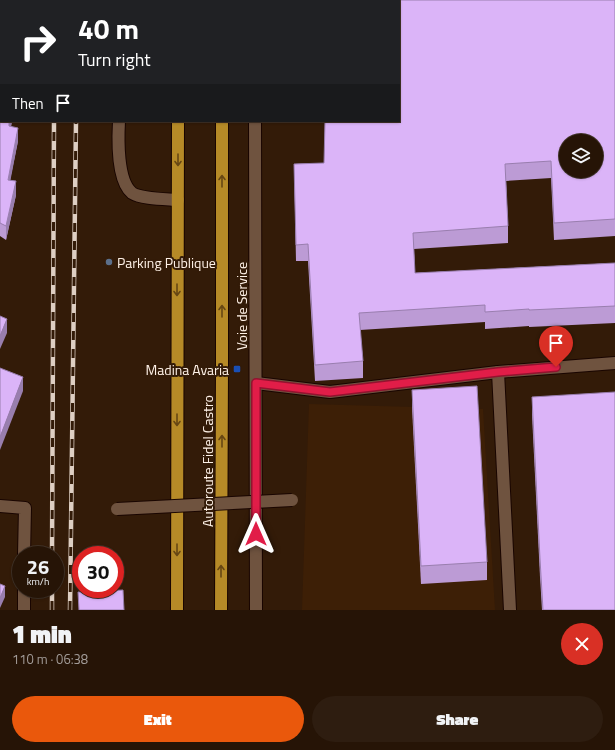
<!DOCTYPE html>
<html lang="en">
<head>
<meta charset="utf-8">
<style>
	:root { --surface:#261406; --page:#2e1d10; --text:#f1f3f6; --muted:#a49e9b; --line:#423328; --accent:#ea580c }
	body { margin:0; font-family:"Titillium Web",sans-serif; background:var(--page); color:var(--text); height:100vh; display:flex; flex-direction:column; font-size:15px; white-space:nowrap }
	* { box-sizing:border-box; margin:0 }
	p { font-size:13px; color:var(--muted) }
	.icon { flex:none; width:22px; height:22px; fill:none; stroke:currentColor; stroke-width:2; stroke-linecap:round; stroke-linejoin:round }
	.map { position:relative; height:610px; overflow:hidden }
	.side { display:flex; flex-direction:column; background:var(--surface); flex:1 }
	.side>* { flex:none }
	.guide { position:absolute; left:0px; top:0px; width:400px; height:122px; box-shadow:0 1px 3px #0004,0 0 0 1px var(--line); background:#202124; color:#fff; overflow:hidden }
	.controls { position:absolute; left:559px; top:134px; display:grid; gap:8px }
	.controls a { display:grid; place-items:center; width:44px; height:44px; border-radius:50%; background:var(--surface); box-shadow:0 1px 3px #0004,0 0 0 1px var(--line); font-size:20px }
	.speed { position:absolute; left:12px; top:546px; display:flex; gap:8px; font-size:20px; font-weight:700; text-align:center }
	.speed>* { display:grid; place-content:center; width:52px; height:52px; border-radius:50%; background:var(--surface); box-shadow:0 1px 3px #0004,0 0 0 1px var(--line); line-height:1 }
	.speed small { font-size:10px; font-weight:400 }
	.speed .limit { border:6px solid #d22; background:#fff; color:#111 }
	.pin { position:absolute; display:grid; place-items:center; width:34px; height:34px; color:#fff; margin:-41px -17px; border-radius:50% 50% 50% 0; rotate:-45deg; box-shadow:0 0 4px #0007 }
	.pin .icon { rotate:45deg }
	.me { position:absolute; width:44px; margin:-22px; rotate:0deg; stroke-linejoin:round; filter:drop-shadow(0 0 3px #0008) }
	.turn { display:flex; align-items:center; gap:14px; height:84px; padding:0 12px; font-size:18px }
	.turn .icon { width:52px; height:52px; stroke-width:2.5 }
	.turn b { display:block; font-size:28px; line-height:34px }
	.then { display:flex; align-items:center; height:38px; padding:0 12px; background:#0003; gap:8px; font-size:15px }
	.round { display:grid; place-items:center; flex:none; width:42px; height:42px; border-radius:21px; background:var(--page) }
	.head { display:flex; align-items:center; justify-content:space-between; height:68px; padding:0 12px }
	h1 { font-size:24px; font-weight:800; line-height:30px }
	.primary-button { display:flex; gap:8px; margin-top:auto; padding:8px 12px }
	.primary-button a { flex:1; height:46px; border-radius:24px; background:var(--accent); color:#fff; font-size:16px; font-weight:800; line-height:46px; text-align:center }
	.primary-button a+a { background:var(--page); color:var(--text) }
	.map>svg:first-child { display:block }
	.built { fill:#3d1f06 }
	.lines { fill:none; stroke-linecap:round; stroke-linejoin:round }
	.service-casing { stroke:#190500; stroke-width:14 }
	.minor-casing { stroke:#190500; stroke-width:14 }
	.trunk-casing { stroke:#190500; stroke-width:14 }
	.service { stroke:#6f533f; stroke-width:12 }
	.minor { stroke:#6f533f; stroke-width:12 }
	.trunk { stroke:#b68a27; stroke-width:12 }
	.rail-casing { stroke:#decfc3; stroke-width:4.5 }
	.rail { stroke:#331b08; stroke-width:3; stroke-dasharray:9; stroke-linecap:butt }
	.pedestrian-bridge-casing { stroke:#190500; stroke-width:14; stroke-linecap:butt }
	.pedestrian-bridge { stroke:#6f533f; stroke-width:12 }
	.wall { fill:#bc9bd5 }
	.shaded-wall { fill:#997eae }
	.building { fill:#dbb4f8; stroke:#997eae; fill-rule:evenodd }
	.oneway { stroke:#674714 }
	.route-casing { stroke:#92132f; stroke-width:10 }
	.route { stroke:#e11d48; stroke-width:7 }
	.service-dot { fill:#5c6f8a; stroke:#331b08; stroke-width:1.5 }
	.transit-dot { fill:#1a4fb4; stroke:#331b08; stroke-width:1.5 }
	.labels { text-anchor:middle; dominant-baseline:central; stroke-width:4; stroke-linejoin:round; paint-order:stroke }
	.poi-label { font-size:14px; fill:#fef1e7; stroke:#331b08; text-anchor:start }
	.street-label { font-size:14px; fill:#fef1e7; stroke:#331b08 }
</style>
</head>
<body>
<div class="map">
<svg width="615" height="610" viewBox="0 0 615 610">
	<rect width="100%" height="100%" fill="#331b08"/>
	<path class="built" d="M309,404l174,5 12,201h-193z"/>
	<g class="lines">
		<defs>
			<g id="service">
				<path d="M122,1v-1"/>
				<path d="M119,121c-1,18 -2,60 13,72 9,6 34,6 46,7"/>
			</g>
			<g id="minor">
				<path d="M257,1v-1"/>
				<path d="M255,121l1,489"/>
				<path d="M498,372l12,238"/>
				<path d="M256,383l74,9 168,-20 117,-9"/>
				<path d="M0,506l25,2 -1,47"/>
				<path d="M24,610v-21"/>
			</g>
			<g id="trunk">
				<path d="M178,1v-1"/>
				<path d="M224,1v-1"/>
				<path d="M177,610l1,-489"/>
				<path d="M221,610l1,-243v-246"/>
			</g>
		</defs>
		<use href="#service" class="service-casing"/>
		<use href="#minor" class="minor-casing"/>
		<use href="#trunk" class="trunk-casing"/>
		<use href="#service" class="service"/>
		<use href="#minor" class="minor"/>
		<use href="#trunk" class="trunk"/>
		<defs>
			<g id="rail">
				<path d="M49,0v1"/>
				<path d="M76,0v1"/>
				<path d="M52,555l2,-434"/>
				<path d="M52,610v-21"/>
				<path d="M70,610l6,-489"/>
			</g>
		</defs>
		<use href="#rail" class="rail-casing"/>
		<use href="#rail" class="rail"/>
		<defs>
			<path id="pedestrian-bridge" d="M117,509l175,-9"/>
		</defs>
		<use href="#pedestrian-bridge" class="pedestrian-bridge-casing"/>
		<use href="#pedestrian-bridge" class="pedestrian-bridge"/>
	</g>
	<g class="wall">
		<path d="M615,0v236l-61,4 -3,-62 -45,3 2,45v17l-94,6 1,24 200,-10v60l-86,4v-1l-44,3v-7l-125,8 3,31v17l-48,3 -7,-120h-12l-2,-97 30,-1z"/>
		<path d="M0,67l1,54h11l-1,5 7,15 -8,39 6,15 -10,45 -6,-4z"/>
		<path d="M412,390l75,172v18l-66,4 -9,-176z"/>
		<path d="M532,397l83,213h-73l-2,-33 -8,-162z"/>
	</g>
	<g class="shaded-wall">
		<path d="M9,121h3l-3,18z"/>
		<path d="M18,128v13l-10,52v-13z"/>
		<path d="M16,181v14l-10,45v-14z"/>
		<path d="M7,319v14l-7,16v-13z"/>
		<path d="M23,377v14l-23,59v-13z"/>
		<path d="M5,586v11l-5,11v-10z"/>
	</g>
	<g class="building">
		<path d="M325,0h290v219l-61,4 -3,-62 -46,3 3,62 -95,7 2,40 200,-10v43l-86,4v-1l-44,3v-7l-126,8 4,48 -48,4 -7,-121 -12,1 -2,-81 30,-1 1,-42h74v-120h-74zM566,141h30v30h-30z"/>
		<path d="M0,67l1,1v53h8v5l9,2 -10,52 8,1 -10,45 -6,-3z"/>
		<path d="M0,316l7,3 -7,17z"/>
		<path d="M0,368l23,9 -23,60z"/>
		<path d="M477,386l10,176 -66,4 -9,-176z"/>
		<path d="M615,392v218h-72l-3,-51 -8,-162z"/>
		<path d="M0,584l5,2 -5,12z"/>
		<path d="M123,590l1,20h-45l-1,-18z"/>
	</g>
	<defs><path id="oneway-shaft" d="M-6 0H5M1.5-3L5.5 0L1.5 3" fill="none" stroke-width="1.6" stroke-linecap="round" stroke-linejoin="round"/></defs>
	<g class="oneway">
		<use href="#oneway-shaft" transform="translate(178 160) rotate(90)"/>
		<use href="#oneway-shaft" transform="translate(222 181) rotate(-90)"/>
		<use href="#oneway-shaft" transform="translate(177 290) rotate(90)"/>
		<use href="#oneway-shaft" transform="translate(222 311) rotate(-90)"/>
		<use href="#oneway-shaft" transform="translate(177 420) rotate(90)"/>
		<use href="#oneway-shaft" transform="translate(222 441) rotate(-90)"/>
		<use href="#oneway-shaft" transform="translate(177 550) rotate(90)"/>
		<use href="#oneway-shaft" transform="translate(221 571) rotate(-90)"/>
	</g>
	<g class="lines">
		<defs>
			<path id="route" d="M256,534v-151l74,9 168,-20 58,-5"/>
		</defs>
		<use href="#route" class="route-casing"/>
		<use href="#route" class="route"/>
	</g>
	<circle class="service-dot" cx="109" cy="262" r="4"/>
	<rect class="transit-dot" x="233" y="365" width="8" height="8" rx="2"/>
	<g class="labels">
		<g class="poi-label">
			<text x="117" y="262">Parking Publique</text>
			<text x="229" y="369" text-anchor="end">Madina Avaria</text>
		</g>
		<g class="street-label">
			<text transform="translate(241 306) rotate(-90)">Voie de Service</text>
			<text transform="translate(207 461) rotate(-90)">Autoroute Fidel Castro</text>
		</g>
	</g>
</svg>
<div class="controls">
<a><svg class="icon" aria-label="layers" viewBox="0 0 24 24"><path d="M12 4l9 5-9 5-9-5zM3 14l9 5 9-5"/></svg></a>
</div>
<div class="speed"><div>26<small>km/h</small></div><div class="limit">30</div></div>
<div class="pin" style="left:556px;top:367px;background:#d93025"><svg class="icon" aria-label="arrive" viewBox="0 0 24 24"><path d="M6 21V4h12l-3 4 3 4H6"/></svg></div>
<svg class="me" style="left:256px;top:534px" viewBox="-20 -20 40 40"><path d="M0-17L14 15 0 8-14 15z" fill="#e11d48" stroke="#fff" stroke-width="4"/></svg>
<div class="guide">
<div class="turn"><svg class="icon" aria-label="right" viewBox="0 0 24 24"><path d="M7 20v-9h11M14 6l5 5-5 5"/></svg><div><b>40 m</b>Turn right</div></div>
<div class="then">Then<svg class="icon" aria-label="arrive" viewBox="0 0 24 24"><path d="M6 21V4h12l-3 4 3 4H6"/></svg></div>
</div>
</div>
<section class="side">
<div class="head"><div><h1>1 min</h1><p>110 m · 06:38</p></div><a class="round" style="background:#d93025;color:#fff"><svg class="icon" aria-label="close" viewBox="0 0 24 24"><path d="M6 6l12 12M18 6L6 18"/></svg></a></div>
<div class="primary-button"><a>Exit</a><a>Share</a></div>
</section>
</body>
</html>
